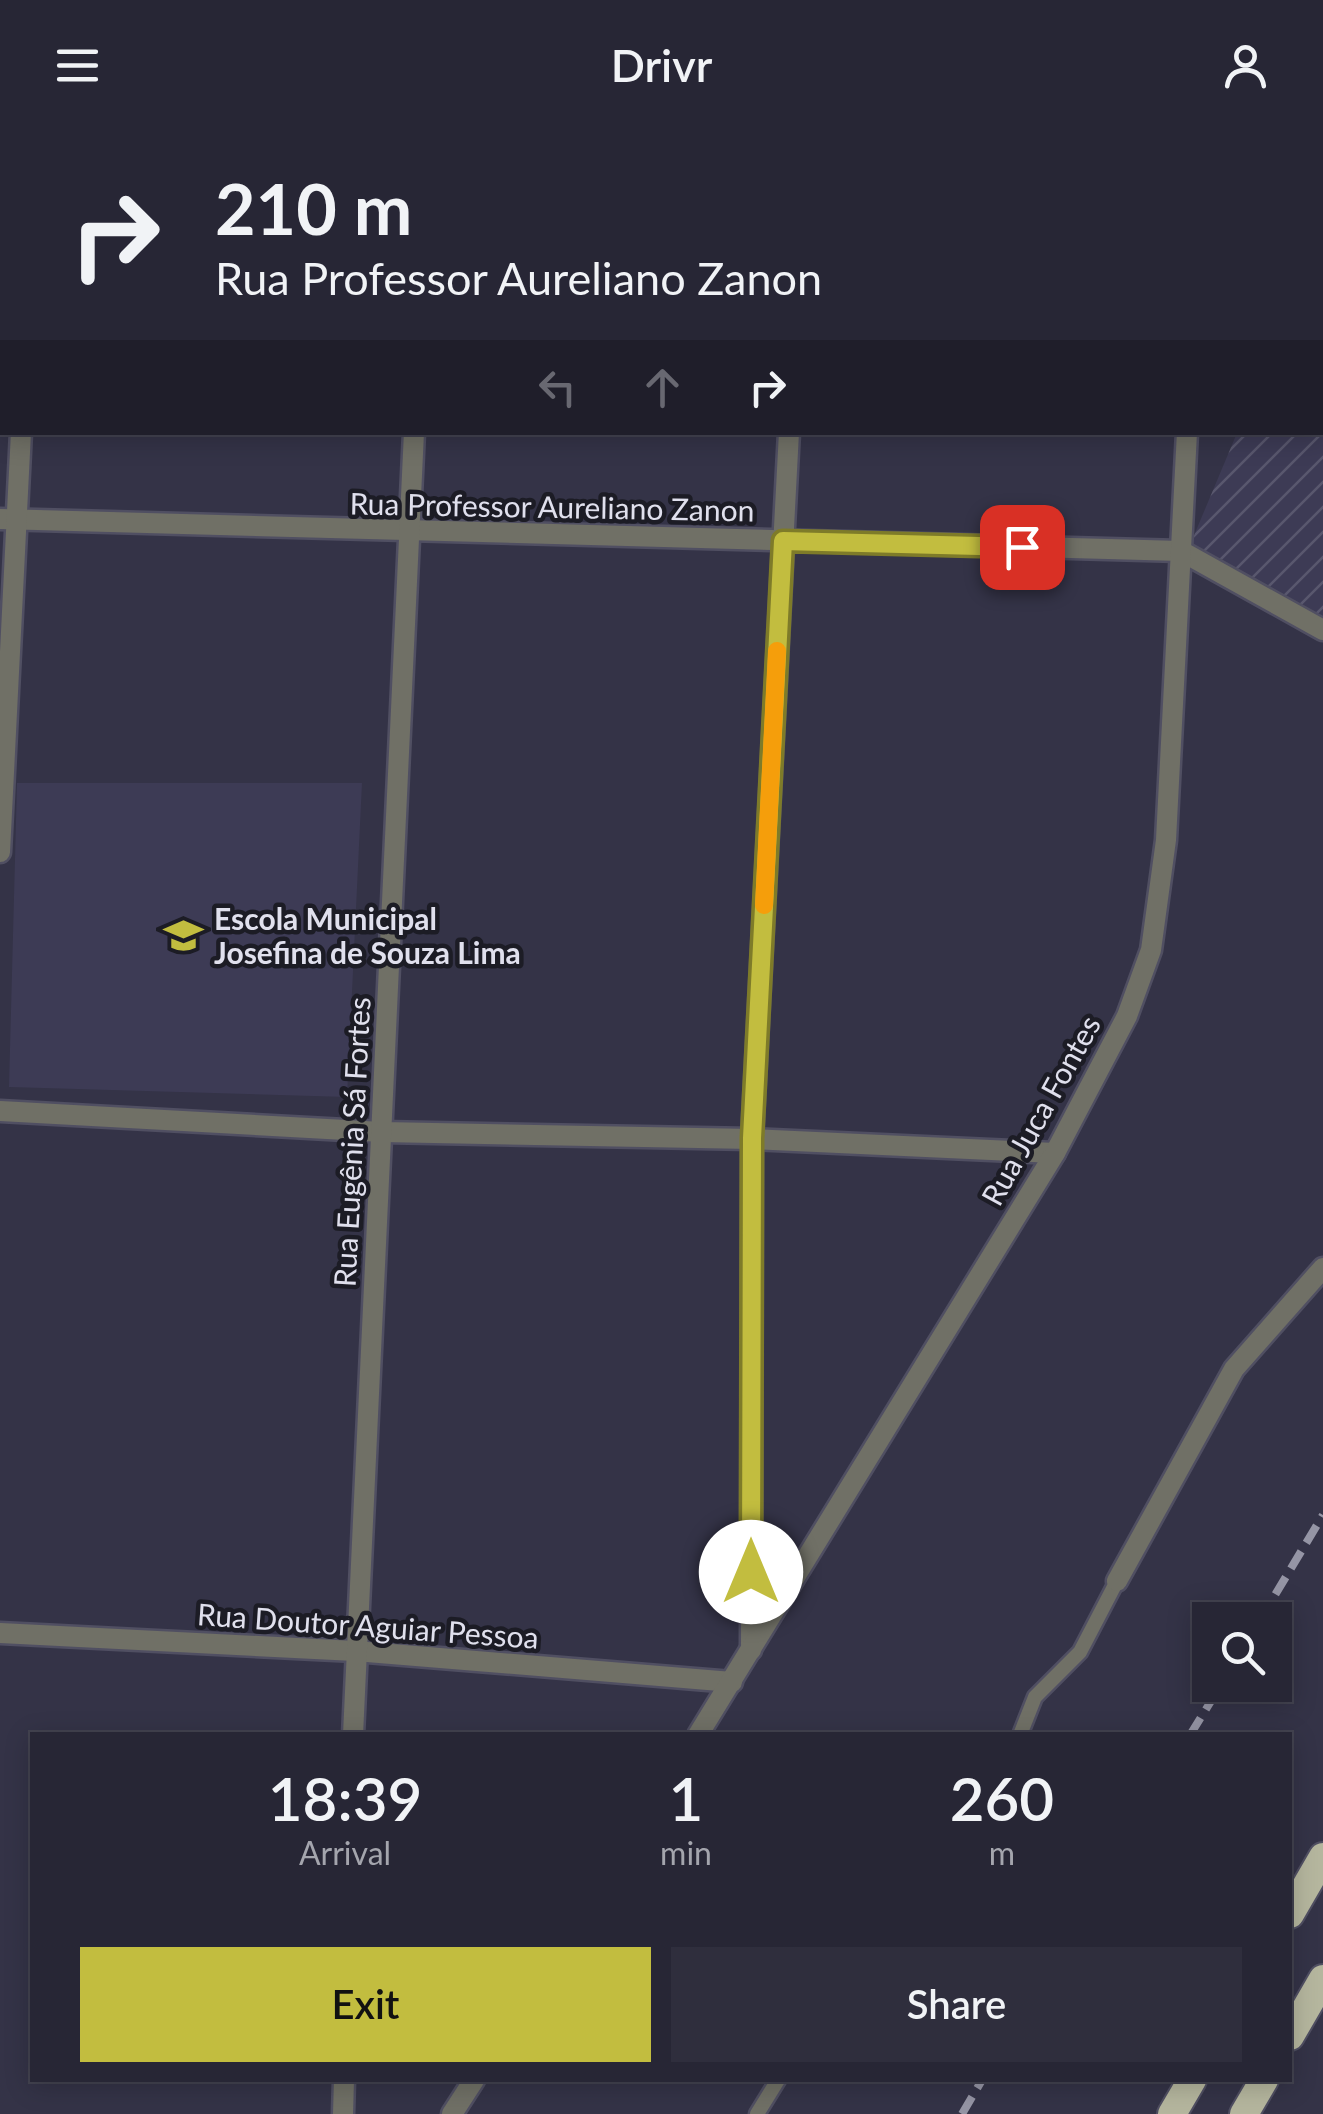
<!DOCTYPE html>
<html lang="en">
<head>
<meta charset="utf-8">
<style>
	:root { --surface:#272635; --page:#2f2e3d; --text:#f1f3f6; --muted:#a4a5ad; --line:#434350; --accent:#c2bd3f }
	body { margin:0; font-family:Lato,sans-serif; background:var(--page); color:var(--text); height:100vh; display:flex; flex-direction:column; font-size:38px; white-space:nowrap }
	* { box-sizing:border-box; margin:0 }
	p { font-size:32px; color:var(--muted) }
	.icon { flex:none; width:55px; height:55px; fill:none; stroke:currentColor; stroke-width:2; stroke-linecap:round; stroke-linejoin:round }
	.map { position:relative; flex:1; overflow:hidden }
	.sheet { position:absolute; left:30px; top:1602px; width:1262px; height:350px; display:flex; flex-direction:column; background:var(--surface); border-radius:0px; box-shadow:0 5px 25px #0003,0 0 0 2px var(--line) }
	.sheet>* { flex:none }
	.banner { position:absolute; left:0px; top:0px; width:1325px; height:305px; box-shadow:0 5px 25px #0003,0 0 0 2px var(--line); background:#272635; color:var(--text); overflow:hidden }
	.fabs { position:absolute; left:1192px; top:1472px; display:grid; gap:20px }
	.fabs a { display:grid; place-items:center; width:100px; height:100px; border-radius:0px; background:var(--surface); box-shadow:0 5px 25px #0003,0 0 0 2px var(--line); font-size:50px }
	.pin { position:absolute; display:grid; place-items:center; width:85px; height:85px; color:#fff; margin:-42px; border-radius:20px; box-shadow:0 5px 15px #0006 }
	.me { position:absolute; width:110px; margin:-55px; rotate:0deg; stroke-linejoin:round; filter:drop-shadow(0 0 8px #0008) }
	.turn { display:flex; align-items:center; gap:35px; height:210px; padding:0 50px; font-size:45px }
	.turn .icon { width:130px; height:130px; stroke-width:2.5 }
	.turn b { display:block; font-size:70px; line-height:85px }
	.lanes { display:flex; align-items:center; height:95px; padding:0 50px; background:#0003; justify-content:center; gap:50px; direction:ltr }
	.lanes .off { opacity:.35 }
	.eta { display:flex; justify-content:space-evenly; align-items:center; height:170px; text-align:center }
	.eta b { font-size:60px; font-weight:600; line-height:70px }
	.cta { display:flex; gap:20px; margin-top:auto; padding:20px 50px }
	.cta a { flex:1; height:115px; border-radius:0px; background:var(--accent); color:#111; font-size:40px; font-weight:600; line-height:115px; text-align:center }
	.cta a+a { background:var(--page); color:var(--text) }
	header { display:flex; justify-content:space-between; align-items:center; height:130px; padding:0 50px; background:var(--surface); font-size:45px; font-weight:600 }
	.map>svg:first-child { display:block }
	.built { fill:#3d3b55 }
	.industrial { fill:url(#industrial-furrows) }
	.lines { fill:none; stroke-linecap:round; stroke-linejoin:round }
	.service-casing { stroke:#504f62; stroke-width:19 }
	.minor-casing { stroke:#504f62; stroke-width:25 }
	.trunk-casing { stroke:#504f62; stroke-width:32 }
	.service { stroke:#707066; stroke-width:14 }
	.minor { stroke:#707066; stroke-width:20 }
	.trunk { stroke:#b5b69e; stroke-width:28 }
	.rail { stroke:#9595a5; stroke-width:8; stroke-dasharray:20 10; stroke-linecap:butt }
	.route-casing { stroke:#7e7b29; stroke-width:25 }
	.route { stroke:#c2bd3f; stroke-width:18 }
	.slow { stroke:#f59e0b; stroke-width:18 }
	.labels { text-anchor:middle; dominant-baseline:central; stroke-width:9; stroke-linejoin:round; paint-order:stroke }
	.street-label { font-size:30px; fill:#e0e0ed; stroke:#1c1c25 }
	.poi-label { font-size:30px; font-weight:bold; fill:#e0e0ed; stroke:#1c1c25; text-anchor:start }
</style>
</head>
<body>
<header><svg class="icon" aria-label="menu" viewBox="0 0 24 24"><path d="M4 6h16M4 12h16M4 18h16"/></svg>Drivr<svg class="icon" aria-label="person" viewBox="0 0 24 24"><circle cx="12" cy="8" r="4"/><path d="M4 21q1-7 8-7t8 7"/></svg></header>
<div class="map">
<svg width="1323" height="1984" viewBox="0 0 1323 1984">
	<defs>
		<pattern id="industrial-furrows" width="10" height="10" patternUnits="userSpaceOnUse" patternTransform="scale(2.5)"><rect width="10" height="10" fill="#3d3b55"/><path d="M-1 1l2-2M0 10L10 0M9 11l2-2" fill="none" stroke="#59576e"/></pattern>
	</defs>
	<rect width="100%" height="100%" fill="#343347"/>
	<path class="built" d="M17,653h345l-15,314 -338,-10z"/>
	<path class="industrial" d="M1323,149v342l-133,-76 47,-112 85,-1z"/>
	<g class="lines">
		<defs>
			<g id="service">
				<path d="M1020,1605l15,-38 45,-45 37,-71"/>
				<path d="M757,1984l21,-34"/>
			</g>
			<g id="minor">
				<path d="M29,2v-2"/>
				<path d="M425,2v-2"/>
				<path d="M806,2v-2"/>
				<path d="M1202,2l1,-2"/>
				<path d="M0,389l1181,32 142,79"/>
				<path d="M0,722l21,-420"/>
				<path d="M0,981l382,21 370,7 303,14"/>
				<path d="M1117,1451l117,-212 89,-101"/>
				<path d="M0,1503l355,18 377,31"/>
				<path d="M751,1520l1,-511 37,-707"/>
				<path d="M353,1605l61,-1303"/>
				<path d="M698,1605l357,-582 72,-137 24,-66 15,-110 21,-408"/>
				<path d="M343,1984l1,-34"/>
				<path d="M452,1984l22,-34"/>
			</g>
			<g id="trunk">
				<path d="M1290,1784l33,-57"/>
				<path d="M1290,1906l33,-57"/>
				<path d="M1172,1984l20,-34"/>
				<path d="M1244,1984l20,-34"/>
			</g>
		</defs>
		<use href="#service" class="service-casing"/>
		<use href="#minor" class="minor-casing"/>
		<use href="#trunk" class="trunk-casing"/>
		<use href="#service" class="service"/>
		<use href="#minor" class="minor"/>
		<use href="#trunk" class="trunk"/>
		<g class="rail">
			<path d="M1260,1490l63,-105"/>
			<path d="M1190,1605l31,-50"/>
			<path d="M962,1984l20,-34"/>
		</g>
	</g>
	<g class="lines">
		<defs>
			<path id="route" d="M751,1442l1,-434 31,-597 239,6"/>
		</defs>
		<use href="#route" class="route-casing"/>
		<use href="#route" class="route"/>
		<path class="slow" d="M764,775l13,-254"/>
	</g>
	<defs>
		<symbol id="school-bare" viewBox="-9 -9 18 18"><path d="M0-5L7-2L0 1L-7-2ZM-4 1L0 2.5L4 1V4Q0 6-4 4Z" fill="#c2bd3f" stroke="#1c1c25" stroke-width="2.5" paint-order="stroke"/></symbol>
	</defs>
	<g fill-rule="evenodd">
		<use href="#school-bare" x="156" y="778" width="55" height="55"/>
	</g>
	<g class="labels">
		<g class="street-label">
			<text transform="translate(552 376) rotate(1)">Rua Professor Aureliano Zanon</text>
			<text transform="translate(1040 980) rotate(-61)">Rua Juca Fontes</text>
			<text transform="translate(351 1012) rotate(-87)">Rua Eugênia Sá Fortes</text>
			<text transform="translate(368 1495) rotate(4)">Rua Doutor Aguiar Pessoa</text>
		</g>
		<g class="poi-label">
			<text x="214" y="788">Escola Municipal<tspan x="214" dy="34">Josefina de Souza Lima</tspan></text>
		</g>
	</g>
</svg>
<div class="fabs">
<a><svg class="icon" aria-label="search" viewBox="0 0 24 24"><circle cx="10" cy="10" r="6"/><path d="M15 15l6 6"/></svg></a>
</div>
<div class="pin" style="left:1022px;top:417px;background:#d93025"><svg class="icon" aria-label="arrive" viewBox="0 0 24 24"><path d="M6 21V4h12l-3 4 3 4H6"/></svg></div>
<svg class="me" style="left:751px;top:1442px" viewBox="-20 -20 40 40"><circle r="19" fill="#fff"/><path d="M0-13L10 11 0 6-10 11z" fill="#c2bd3f"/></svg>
<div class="banner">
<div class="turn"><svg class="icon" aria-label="right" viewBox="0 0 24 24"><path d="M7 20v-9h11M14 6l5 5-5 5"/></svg><div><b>210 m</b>Rua Professor Aureliano Zanon</div></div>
<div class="lanes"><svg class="icon off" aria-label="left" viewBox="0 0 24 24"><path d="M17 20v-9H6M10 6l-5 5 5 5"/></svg><svg class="icon off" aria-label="ahead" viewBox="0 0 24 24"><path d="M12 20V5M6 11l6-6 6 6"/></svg><svg class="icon" aria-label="right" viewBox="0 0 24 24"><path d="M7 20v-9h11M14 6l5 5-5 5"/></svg></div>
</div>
<section class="sheet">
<div class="eta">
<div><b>18:39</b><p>Arrival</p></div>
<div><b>1</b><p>min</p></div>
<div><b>260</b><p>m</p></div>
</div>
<div class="cta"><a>Exit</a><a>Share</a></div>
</section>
</div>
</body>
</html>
